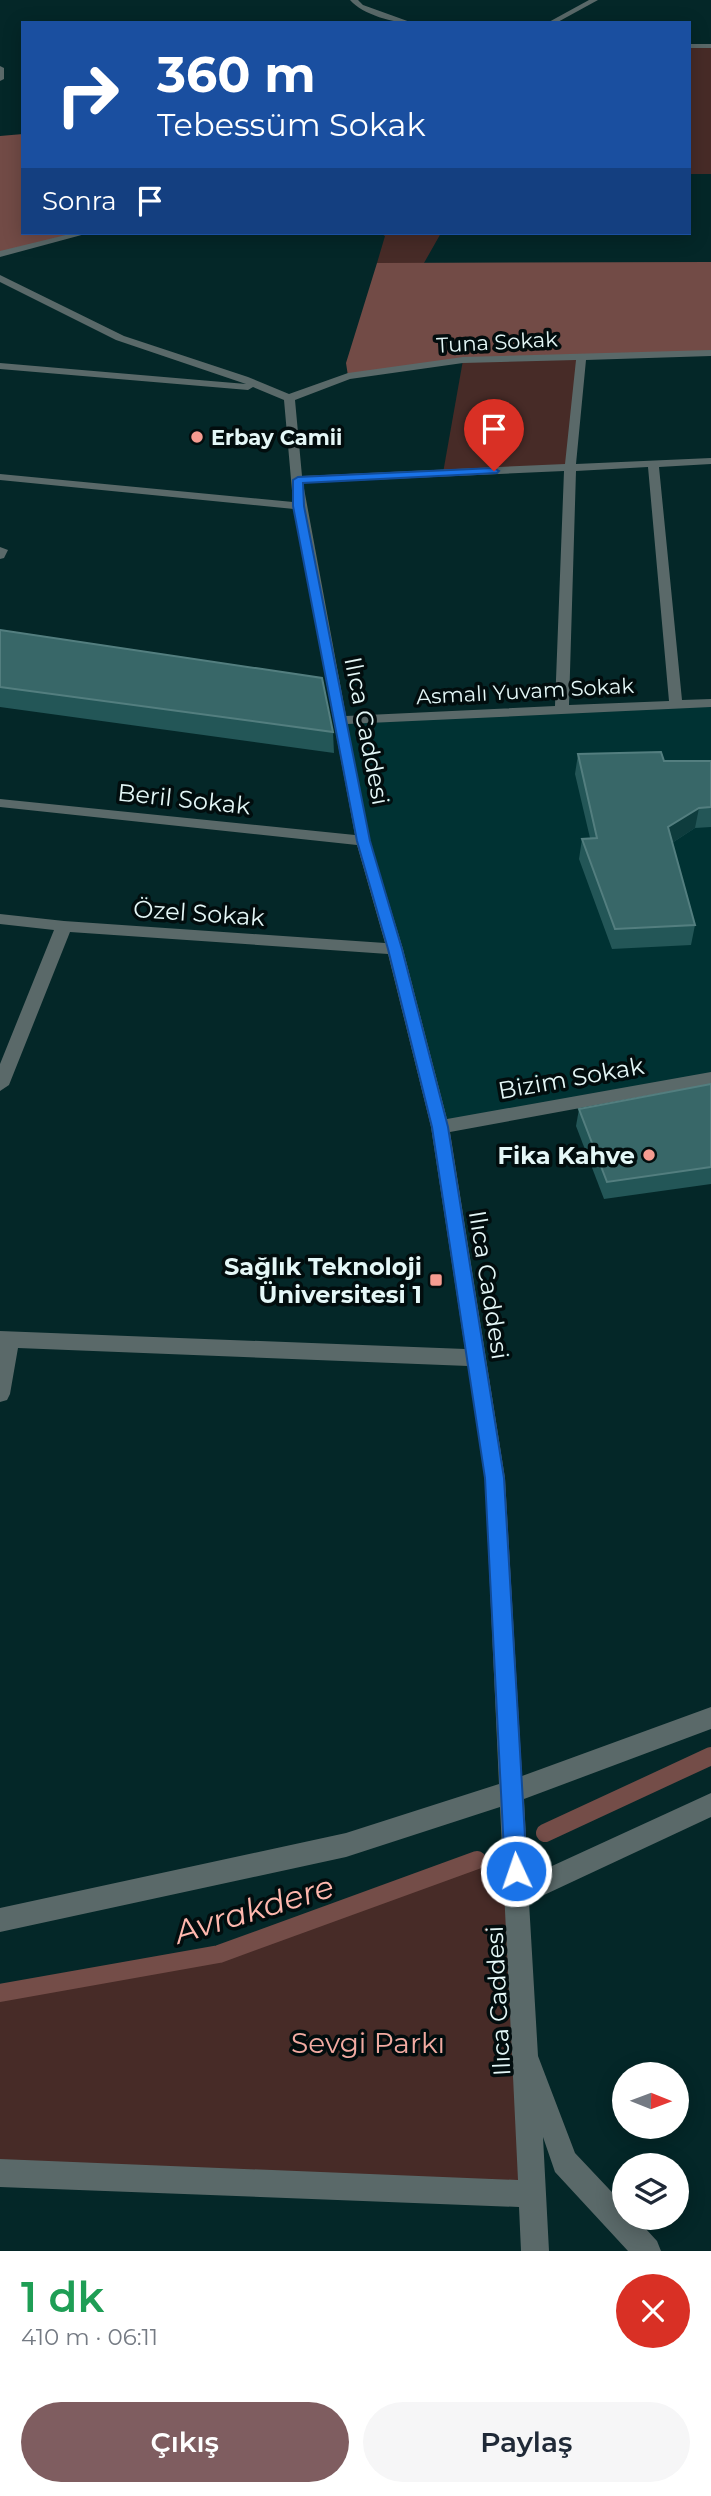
<!DOCTYPE html>
<html lang="tr">
<head>
<meta charset="utf-8">
<style>
	:root { --surface:#fff; --page:#f6f6f7; --text:#1f2937; --muted:#747a83; --accent:#7f5d60 }
	body { margin:0; font-family:Montserrat,sans-serif; background:var(--page); color:var(--text); height:100vh; display:flex; flex-direction:column; font-size:26px; white-space:nowrap }
	* { box-sizing:border-box; margin:0 }
	p { font-size:23px; color:var(--muted) }
	.icon { flex:none; width:38px; height:38px; fill:none; stroke:currentColor; stroke-width:2; stroke-linecap:round; stroke-linejoin:round }
	.map { position:relative; height:2251px; overflow:hidden }
	.panel { display:flex; flex-direction:column; background:var(--surface); flex:1 }
	.panel>* { flex:none }
	.banner { position:absolute; left:21px; top:21px; width:670px; height:214px; border-radius:0px; box-shadow:0 4px 18px #0003; background:#1a4fa0; color:#fff; overflow:hidden }
	.needle { width:46px; rotate:91deg }
	.fabs { position:absolute; left:612px; top:2062px; display:grid; gap:14px }
	.fabs a { display:grid; place-items:center; width:77px; height:77px; border-radius:50%; background:var(--surface); box-shadow:0 4px 18px #0003; font-size:35px }
	.pin { position:absolute; display:grid; place-items:center; width:60px; height:60px; color:#fff; margin:-72px -30px; border-radius:50% 50% 50% 0; rotate:-45deg; box-shadow:0 0 7px #0007 }
	.pin .icon { rotate:45deg }
	.me { position:absolute; width:77px; margin:-38px; rotate:357deg; stroke-linejoin:round; filter:drop-shadow(0 0 5px #0008) }
	.turn { display:flex; align-items:center; gap:24px; height:147px; padding:0 21px; font-size:32px }
	.turn .icon { width:91px; height:91px; stroke-width:2.5 }
	.turn b { display:block; font-size:49px; line-height:60px }
	.then { display:flex; align-items:center; height:66px; padding:0 21px; background:#0003; gap:14px; font-size:26px }
	.round { display:grid; place-items:center; flex:none; width:74px; height:74px; border-radius:37px; background:var(--page) }
	.overview { display:flex; align-items:center; justify-content:space-between; height:119px; padding:0 21px }
	h1 { font-size:42px; font-weight:600; line-height:52px; color:#1e9e55 }
	.button { display:flex; gap:14px; margin-top:auto; padding:14px 21px }
	.button a { flex:1; height:80px; border-radius:42px; background:var(--accent); color:#fff; font-size:28px; font-weight:600; line-height:80px; text-align:center }
	.button a+a { background:var(--page); color:var(--text) }
	.map>svg:first-child { display:block }
	.built { fill:#003233 }
	.green { fill:#472b27 }
	.forest { fill:#724b46 }
	.lines { fill:none; stroke-linecap:round; stroke-linejoin:round }
	.stream { stroke:#744d48; stroke-width:18 }
	.minor { fill:#5a6969; fill-rule:evenodd }
	.wall { fill:#235657 }
	.shaded-wall { fill:#0e3c3d }
	.building { fill:#386768; stroke:#537e7f; stroke-width:2 }
	.route { fill:#1a73e8; stroke:#114b97; stroke-width:2 }
	.poi-dot { fill:#f59c91; stroke:#020d0e; stroke-width:2.5 }
	.labels { text-anchor:middle; dominant-baseline:central; stroke-width:7; stroke-linejoin:round; paint-order:stroke }
	.far-street-label { font-size:21px; fill:#e4f7f7; stroke:#020d0e }
	.far-poi-label { font-size:21px; font-weight:bold; fill:#e4f7f7; stroke:#020d0e; text-anchor:start }
	.street-label { font-size:24px; fill:#e4f7f7; stroke:#020d0e }
	.poi-label { font-size:24px; font-weight:bold; fill:#e4f7f7; stroke:#020d0e; text-anchor:end }
	.near-park-label { font-size:28px; fill:#f2aba2; stroke:#020d0e }
	.near-water-label { font-size:32px; font-style:italic; fill:#ffb8ae; stroke:#020d0e }
</style>
</head>
<body>
<div class="map">
<svg width="711" height="2251" viewBox="0 0 711 2251">
	<rect width="100%" height="100%" fill="#042728"/>
	<path class="built" d="M711,703v375l-271,49 -77,-286 -23,-121z"/>
	<g class="green">
		<rect x="690" y="46" width="21" height="128"/>
		<path d="M380,233h61l-17,30h-47l8,-27z"/>
		<path d="M581,357l-11,110 -127,6 20,-113z"/>
		<path d="M515,1848l17,346 -532,-21v-180l219,-39z"/>
	</g>
	<g class="forest">
		<path d="M23,134v99h61l-84,21v-118z"/>
		<path d="M711,262v91l-248,7 -115,16 -2,-13 31,-100z"/>
	</g>
	<g class="lines">
		<g class="stream">
			<path d="M545,1833l166,-77"/>
			<path d="M0,1993l219,-39 258,-94"/>
		</g>
		<g class="minor">
			<path d="M350,0h8l5,5 50,18c-19,0 -50,-8 -63,-23z"/>
			<path d="M589,0h9l-42,23h-9z"/>
			<rect x="690" y="44" width="21" height="4"/>
			<path d="M0,66l4,2v11l-4,2z"/>
			<path d="M74,233h15l-89,24v-6z"/>
			<path d="M0,275l124,61 124,41 41,17 59,-21 115,-16 248,-7v6l-125,4 -10,104 135,-6v6l-52,3 23,233 29,-1v8l-364,17 23,117 33,108 44,170 264,-47v12l-261,48 55,346 17,298 189,-69v22l-187,70 4,78 183,-84v24l-182,85 9,154 37,97 50,53v11h10l22,24 4,10h-33l-73,-79 -12,-35 6,114h-28l-2,-44 -519,-20v-28l518,21 -18,-373 -154,50 -346,75v-24l346,-75 153,-49 -14,-306 -17,-112 -450,-18 -8,46 -3,6 -7,2v-71l465,18 -34,-222 -43,-173 -318,-22 -61,153 -9,6v-27l54,-134 -54,-6v-10l64,7 321,22 -28,-98 -357,-38v-8l355,36 -61,-326 -294,-29v-6l293,28 -9,-102 -31,-13 -5,3 -248,-21v-6l246,21 -130,-44 -116,-58zM576,360l-11,104 -263,12 -7,-76 55,-21 113,-16zM648,467l21,234 -100,4 7,-234zM564,471l-9,235 -209,10 -43,-233z"/>
			<path d="M0,547l8,3 -4,8 -4,1z"/>
		</g>
	</g>
	<g class="wall">
		<path d="M0,630l333,102 1,21 -334,-46z"/>
		<path d="M578,754l86,7h47v66l-16,1 -23,15 23,82 -4,20 -79,4 -33,-90 3,-20 8,-1 -15,-64z"/>
		<path d="M711,1084v100l-107,15 -28,-73 3,-17z"/>
	</g>
	<path class="shaded-wall" d="M699,808l-4,20 -31,20 4,-21z"/>
	<g class="building">
		<path d="M0,630l322,48 11,54 -333,-45z"/>
		<path d="M661,752l3,9h47v46l-12,1 -31,19 27,98 -80,4 -33,-90 15,-1 -19,-84z"/>
		<path d="M711,1084v83l-104,15 -28,-73z"/>
	</g>
	<path class="route" d="M494,468l5,3 -2,2 -194,10 1,23 66,335 32,108 46,178 56,351 23,393 -3,8 -8,3 -8,-3 -3,-8 -20,-393 -53,-351 -44,-178 -31,-108 -64,-335v-26l5,-3z"/>
	<g class="poi-dot">
		<circle cx="197" cy="437" r="7"/>
		<circle cx="649" cy="1155" r="7"/>
		<rect x="429" y="1273" width="14" height="14" rx="3.5"/>
	</g>
	<g class="labels">
		<g class="far-street-label">
			<text transform="translate(497 342) rotate(-3)">Tuna Sokak</text>
			<text transform="translate(525 691) rotate(-3)">Asmalı Yuvam Sokak</text>
		</g>
		<g class="far-poi-label">
			<text x="211" y="437">Erbay Camii</text>
		</g>
		<g class="street-label">
			<text transform="translate(367 731) rotate(79)">Ilıca Caddesi</text>
			<text transform="translate(184 799) rotate(6)">Beril Sokak</text>
			<text transform="translate(199 913) rotate(4)">Özel Sokak</text>
			<text transform="translate(571 1078) rotate(-10)">Bizim Sokak</text>
			<text transform="translate(489 1285) rotate(81)">Ilıca Caddesi</text>
			<text transform="translate(498 2001) rotate(-93)">Ilıca Caddesi</text>
		</g>
		<g class="poi-label">
			<text x="635" y="1155">Fika Kahve</text>
			<text x="422" y="1266">Sağlık Teknoloji<tspan x="422" dy="28">Üniversitesi 1</tspan></text>
		</g>
		<g class="near-park-label">
			<text x="368" y="2043">Sevgi Parkı</text>
		</g>
		<g class="near-water-label">
			<text transform="translate(254 1909) rotate(-17)">Avrakdere</text>
		</g>
	</g>
</svg>
<div class="fabs">
<a><svg class="needle" viewBox="-14 -14 28 28"><path d="M0-13l5 13h-10z" fill="#e53935"/><path d="M0 13l5-13h-10z" fill="#747a83"/></svg></a>
<a><svg class="icon" aria-label="layers" viewBox="0 0 24 24"><path d="M12 4l9 5-9 5-9-5zM3 14l9 5 9-5"/></svg></a>
</div>
<div class="pin" style="left:494px;top:471px;background:#d93025"><svg class="icon" aria-label="arrive" viewBox="0 0 24 24"><path d="M6 21V4h12l-3 4 3 4H6"/></svg></div>
<svg class="me" style="left:516px;top:1871px" viewBox="-20 -20 40 40"><circle r="17" fill="#1a73e8" stroke="#fff" stroke-width="3"/><path d="M0-11L8 9 0 5-8 9z" fill="#fff"/></svg>
<div class="banner">
<div class="turn"><svg class="icon" aria-label="right" viewBox="0 0 24 24"><path d="M7 20v-9h11M14 6l5 5-5 5"/></svg><div><b>360 m</b>Tebessüm Sokak</div></div>
<div class="then">Sonra<svg class="icon" aria-label="arrive" viewBox="0 0 24 24"><path d="M6 21V4h12l-3 4 3 4H6"/></svg></div>
</div>
</div>
<section class="panel">
<div class="overview"><div><h1>1 dk</h1><p>410 m · 06:11</p></div><a class="round" style="background:#d93025;color:#fff"><svg class="icon" aria-label="close" viewBox="0 0 24 24"><path d="M6 6l12 12M18 6L6 18"/></svg></a></div>
<div class="button"><a>Çıkış</a><a>Paylaş</a></div>
</section>
</body>
</html>
